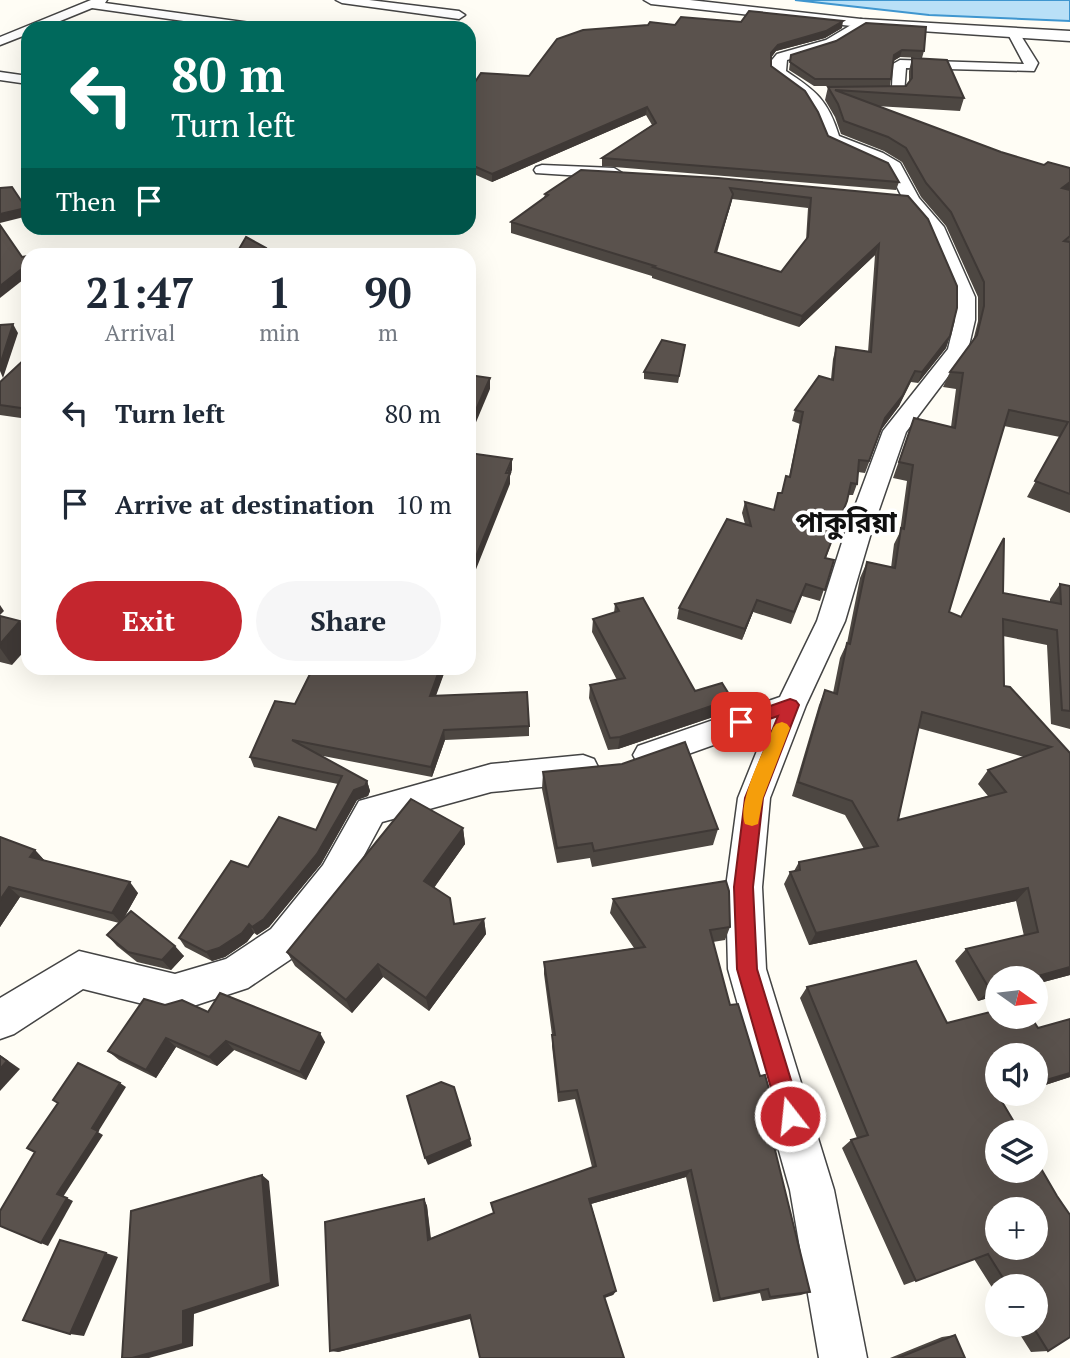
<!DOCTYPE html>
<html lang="en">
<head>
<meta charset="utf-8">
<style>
	:root { --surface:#fff; --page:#f6f6f7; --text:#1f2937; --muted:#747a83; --accent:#c4262e }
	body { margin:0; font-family:"PT Serif","Noto Sans Bengali",serif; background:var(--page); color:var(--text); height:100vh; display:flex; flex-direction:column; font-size:26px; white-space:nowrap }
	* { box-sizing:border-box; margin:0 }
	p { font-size:23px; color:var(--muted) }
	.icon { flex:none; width:38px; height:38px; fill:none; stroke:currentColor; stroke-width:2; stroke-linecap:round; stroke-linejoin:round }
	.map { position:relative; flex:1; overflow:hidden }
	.details { position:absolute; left:21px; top:248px; width:455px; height:427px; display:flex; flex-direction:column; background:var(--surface); border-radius:21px; box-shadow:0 7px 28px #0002 }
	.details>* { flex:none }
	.hud { position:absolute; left:21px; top:21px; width:455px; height:214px; border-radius:21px; box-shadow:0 7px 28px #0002; background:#00695c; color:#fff; overflow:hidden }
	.needle { width:46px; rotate:104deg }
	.buttons { position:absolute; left:985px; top:966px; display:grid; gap:14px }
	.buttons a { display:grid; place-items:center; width:63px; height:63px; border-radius:50%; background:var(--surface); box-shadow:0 7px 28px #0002; font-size:35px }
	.pin { position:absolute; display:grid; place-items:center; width:60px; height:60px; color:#fff; margin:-30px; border-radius:14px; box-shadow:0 4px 10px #0006 }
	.me { position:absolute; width:77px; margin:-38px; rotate:344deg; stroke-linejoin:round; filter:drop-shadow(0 0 5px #0008) }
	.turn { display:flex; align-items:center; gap:24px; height:147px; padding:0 35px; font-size:32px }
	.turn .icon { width:91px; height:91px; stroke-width:2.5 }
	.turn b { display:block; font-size:49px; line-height:60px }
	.then { display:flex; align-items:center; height:66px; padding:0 35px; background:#0003; gap:14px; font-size:26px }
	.eta { display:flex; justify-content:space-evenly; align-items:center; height:119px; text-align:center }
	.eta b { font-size:42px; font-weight:800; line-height:49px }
	.button { display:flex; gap:14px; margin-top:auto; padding:14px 35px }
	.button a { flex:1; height:80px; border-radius:42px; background:var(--accent); color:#fff; font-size:28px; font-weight:800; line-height:80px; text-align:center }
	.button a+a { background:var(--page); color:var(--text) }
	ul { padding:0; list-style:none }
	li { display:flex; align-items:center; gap:21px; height:91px; padding:0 35px }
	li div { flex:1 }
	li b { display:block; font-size:26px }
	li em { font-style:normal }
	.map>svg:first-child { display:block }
	.water { fill:#b9e0f7; stroke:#3f96cf; stroke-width:2 }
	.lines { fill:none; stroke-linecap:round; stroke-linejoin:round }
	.minor-casing { stroke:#444; stroke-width:3 }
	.tertiary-casing { stroke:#444; stroke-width:3 }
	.minor { fill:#fff; fill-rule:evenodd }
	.tertiary { fill:#fff; fill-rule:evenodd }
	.wall { fill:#4d4742; fill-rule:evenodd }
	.shaded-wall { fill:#3f3936 }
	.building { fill:#5a524d; stroke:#3f3936; stroke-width:2; fill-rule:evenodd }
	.route { fill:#c4262e; stroke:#7f191e; stroke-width:2 }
	.slow { fill:#f59e0b }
	.labels { text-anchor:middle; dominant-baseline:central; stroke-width:7; stroke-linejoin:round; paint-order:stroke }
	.quarter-label { font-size:28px; font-weight:bold; fill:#111; stroke:#fff }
</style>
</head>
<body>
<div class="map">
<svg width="1070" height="1358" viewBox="0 0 1070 1358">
	<rect width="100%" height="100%" fill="#fffdf5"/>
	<path class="water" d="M795,0h275v21l-141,-6z"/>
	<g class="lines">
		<defs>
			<g id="minor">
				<path d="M91,0h16l-2,3 153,21 6,4h-31l-141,-20 -49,20h-15v6l-28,11v-8z"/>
				<path d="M336,0h33l90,11 6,4 -6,4 -117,-16z"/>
				<path d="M861,19l4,1v6l-31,20 -47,14 -1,11c30,20 42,29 53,65l44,17 17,10 19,35 25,29 31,70v23l-7,30 -62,82 -35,101 -26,88 -39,84 -36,93 -8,89 4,82 68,221 33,168h-48l-29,-168 -62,-221 -2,-82 12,-89 29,-72 -118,42 -11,-4 -5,-9 5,-9 142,-49 37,-76 28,-88 38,-102 65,-82 7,-29v-23l-28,-69 -24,-29 -15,-30 -61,-28 -8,-23 -14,-22 -33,-23v-13l5,-6 49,-14z"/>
				<path d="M1014,30l4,1 20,32 -4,8 -128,-3 -2,26 -38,3 -7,-4 7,-4 26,-2 1,-23 7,-4 124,4 -16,-30z"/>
				<path d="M0,72l28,4v8l-28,-4z"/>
				<path d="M542,165l72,3 8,5 -8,5 -78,-5 -2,-3 2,-3z"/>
				<path d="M583,755l11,4 5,10 -5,10 -11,4 -92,9 -109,30 -35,65 -50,68 -49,33 -73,24 -92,-23 -69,45 -14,5v-41l79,-47 96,23 51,-15 45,-30 52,-64 36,-64 132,-37z"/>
			</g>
			<path id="tertiary" d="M644,0h46l171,19 209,12v10l-209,-14 -210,-23z"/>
		</defs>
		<use href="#minor" class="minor-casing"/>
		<use href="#tertiary" class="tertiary-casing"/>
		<use href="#minor" class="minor"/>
		<use href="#tertiary" class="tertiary"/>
	</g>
	<g class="wall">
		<path d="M741,22l101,6 -17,10 -49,13 -5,7v8l57,70 71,46 -3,8 -294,-24v-8l50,-33 -6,-10 -154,67 -23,-10v-81l60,-15 146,-51z"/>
		<path d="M836,41l88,10 -2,7 -22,-1 -7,4 -2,18 -1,7h16l3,-3v-12l3,-13 52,40 -4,13 -84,-5 125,46 43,13 26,3v345l-43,-16 33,-60 -56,-11 -55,186 12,5 42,-24 47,9v-3l10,-15 10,2v143l-19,-5 -4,-79 -44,-9 1,50 66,67v222l-34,9v-6h-38v17l-20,6 -23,-40 11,-12 58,-13 -8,-35 -207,44 -25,-61 6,-12 4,-1 5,-9 65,-13 -19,-34 -53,-19 27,-91 6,-15 8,3 7,-35 7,-15 13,-65 7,-16 24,6 3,-24 6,-12 7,-51 -14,-3 21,-60 37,9 5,-38 -13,-2 7,-15 23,-31 5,-20v-24l-32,-71 -25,-29 -19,-35 -18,-11 -43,-17 -6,-17 -10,-17 3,-13 44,-1h-58l-25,-16 2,-15zM918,728l106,29 -36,13 -10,14 10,12 -90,24z"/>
		<path d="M581,170l327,26 42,140 -4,12 -28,35 -7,-1 -12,24 -18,24 -16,43 -7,-1 -1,12 -4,11h-5l-22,63 8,2 -14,41 -18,-5 -11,28 -38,-12 -11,28 -65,-21 2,-11 66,-84 -3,-11 3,-11 29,8 8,-17 4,-17 3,1 11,-53 -8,-3 3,-11 36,-31 2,-20 3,-12 32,5 7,-97 -76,72 -147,-49v-2l-141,-43v-11l33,-24 1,-4zM732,199l76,9 -2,32 -25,32 -64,-19z"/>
		<path d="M685,345l-7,38 -34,-4v-7z"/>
		<path d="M28,356v63l-28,-4v-33z"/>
		<path d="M615,604l80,87 33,21 -110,37 -10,1 -19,-52 1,-13 27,-5 -25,-48 1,-13 21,-6z"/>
		<path d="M0,616l12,49 -12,-3z"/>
		<path d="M313,668h133l-11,28 94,30v10l-84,4 -13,37 -114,-22 49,26 3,10 -2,5 -11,4 -36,64 -52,63 -12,8 -3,-2 -7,9 -22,15 -13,4 -27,-14 -6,-9 69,-71 68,-37 22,-46 -84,-17 -4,-10 45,-53z"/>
		<path d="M543,772l175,57 -5,16 -121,22 -2,-9 -33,5 -15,-74z"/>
		<path d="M463,828l2,16 -31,44 20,36 30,-5 2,15 -57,77 -46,-34 -31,36 -57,-47 -8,-14z"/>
		<path d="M0,837l35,13 10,11 93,32 -14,25 60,38 -13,14 -34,-8 -20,-16 -10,-11 12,-12 -99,-26 -20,30z"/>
		<path d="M613,899l117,28 -5,13 -12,2 17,63 46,146h-1l35,141 -9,3 -39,6 -2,-8 -47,9 -27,-125 -95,27 25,87 -3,4 -143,24 -132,33 86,-153 3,7 4,32 63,-25 98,-46 -17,-68 -17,3 -6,-56v-11l-8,-61v-12l90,-14 -24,-35z"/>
		<path d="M916,961l31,62 51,-13v7h33l7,11 32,-9v58l-34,11v-33h-38v39h18l-16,5 20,33h-22v39h38v-11l21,36 13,19v122l-22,14 -17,1 -17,-27h22v-39h-38v11l-24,-38 -70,26 -62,-137 9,-8 6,-2 -57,-140 7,-11zM998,1209h38v39h-38z"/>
		<path d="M165,1005l43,7 117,30 -19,38 -72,-30 -17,16 -41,-19 -20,31 -37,-18 -11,-9z"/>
		<path d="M955,1335l10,23h-75l52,-21z"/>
	</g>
	<g class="shaded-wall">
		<path d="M843,21l-1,7 -17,10 -49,13 -7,9 2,-7 7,-8z"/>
		<path d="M902,50l-2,7 -8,5 2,-7z"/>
		<path d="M647,107l-1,8 -154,67v-8z"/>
		<path d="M1070,182v8l-8,-2z"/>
		<path d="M733,194l-2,10 -18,59 2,-11z"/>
		<path d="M26,208l2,8 -28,7v-9z"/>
		<path d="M879,244l-4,11 -76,72 3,-11z"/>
		<path d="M266,248l2,8h-6z"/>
		<path d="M28,264v12l-28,22v-12z"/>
		<path d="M13,324l5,9 -15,45 -3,-7v-6z"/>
		<path d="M950,336l-4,12 -28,35 4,-11z"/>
		<path d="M915,371l-16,35 -18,24 -16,43 20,-55z"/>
		<path d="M490,378v11l-21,50v-13z"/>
		<path d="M512,459v11l-2,6v8l-41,103v-13z"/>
		<path d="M757,600l-4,12 -11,28 3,-11z"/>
		<path d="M0,605l4,6 -4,4z"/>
		<path d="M20,621l8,12v14l-16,18 -12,-17v-4z"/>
		<path d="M440,668h6l-14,39 -2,-11z"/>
		<path d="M732,699l-4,13 -110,37 2,-12z"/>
		<path d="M444,730l1,10 -13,37 -1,-10z"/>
		<path d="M367,781l3,10 -2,5 -11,4 -36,64 -52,63 -12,8 -5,-8 102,-137z"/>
		<path d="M463,828l2,16 -38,53 -3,-16z"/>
		<path d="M35,850l10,11 -15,-4z"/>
		<path d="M130,882l8,11 -17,30 -9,-10z"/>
		<path d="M9,887l11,10 -20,30v-27z"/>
		<path d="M1028,888l-12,13 -207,44 7,-12z"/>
		<path d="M484,919l2,15 -57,77 -3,-13z"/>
		<path d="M249,924l5,9 -7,9 -22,15 -13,4 -6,-9z"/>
		<path d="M175,946l9,10 -13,14 -9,-10z"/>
		<path d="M378,964l5,13 -31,36 -6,-13z"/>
		<path d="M1070,967v8l-34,9v-6h-5z"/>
		<path d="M998,988v7l-20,6 12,-11z"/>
		<path d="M320,1033l5,9 -19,38 -6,-8z"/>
		<path d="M166,1038l10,9 -20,31 -10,-8z"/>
		<path d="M226,1041l8,9 -17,16 -8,-9z"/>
		<path d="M0,1055l20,14 -20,22z"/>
		<path d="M1070,1073v4l-34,11v-5z"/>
		<path d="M120,1083l6,4 -28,45 5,3 -40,62 -6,-3 35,-66z"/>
		<path d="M1001,1094h15l-31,9 13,-8z"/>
		<path d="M470,1139l2,7 -44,19 -3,-7z"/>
		<path d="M784,1143l-8,8 -10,3 8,-8z"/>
		<path d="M691,1170l-5,7 -99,28 2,-6z"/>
		<path d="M262,1175l7,6 10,105 -85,28 -1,32 -44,12h-17l51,-47z"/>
		<path d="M67,1198l6,3 -25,45 -7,-3z"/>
		<path d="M424,1199l3,7 4,39 -3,-5z"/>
		<path d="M106,1253l12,4 -34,79 -14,-2z"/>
		<path d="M616,1291l-3,4 -11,4 2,-3z"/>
		<path d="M470,1315l2,3 -134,34 -8,-1z"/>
	</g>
	<g class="building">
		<path d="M749,11l94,10 -17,10 -48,14 -7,8v13l34,25 13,21 10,24 60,27 11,19 -297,-24 54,-35 -9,-16 -155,67 -23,-10v-73l12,-18 48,3 28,-37 26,-9 65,-5 2,-3 25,3 6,-8 60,5z"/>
		<path d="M866,23l60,4 -2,24 -22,-1 -8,5 -3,24h-76l-25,-17 1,-7 45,-14z"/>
		<path d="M912,58l35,2 17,38 -129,-8 166,62 43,13 4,-3 22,6v14l-8,6 8,2v46l-6,5 6,1v252l-35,-13 33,-59 -59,-12 -60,202 12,5 43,-79 -1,55 58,11 -1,-20 10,2v125l-8,-1 -5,-80 -54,-11 1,67 6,1 60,66v214l-39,11h-33v10l-8,2 -24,-41 72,-17 -10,-44 -212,45 -26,-61 10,-2 -1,-8 79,-16 -26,-45 -54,-19 27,-92 12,4 10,-51 3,1 17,-82 28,6 6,-40 3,1 9,-64 -14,-3 15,-44 41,10 8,-55 -13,-1 27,-37 7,-29v-24l-33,-70 -25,-29 -20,-35 -18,-11 -44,-16 -6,-17 -10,-17 78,-1 6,-8zM922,712l129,35 -63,23 18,22 -108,28z"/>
		<path d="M581,170l137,8 190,18 20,23 29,67v22l-7,28 -28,36 -7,-1 -12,24 -18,23 -16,43 -10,-1 -2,24 -6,-1 -4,18 -22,57 9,2 -9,30 -19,-6 -12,28 -37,-12 -12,29 -66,-21 48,-89 24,7 -6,-24 29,8 4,-17h4l4,-17 4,1 13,-65 -8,-2 24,-34 14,4 3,-33 35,5 8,-108 -77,72 -149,-49 2,-1 -144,-44 37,-27 -3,-1zM730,188l81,10 -3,39 -27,35 -66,-20 18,-58z"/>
		<path d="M12,187l14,21 -26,6v-26z"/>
		<path d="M0,225l22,32 6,-1v8l-28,22z"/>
		<path d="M246,237l20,11 -4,8h-27z"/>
		<path d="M13,324l-13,41v-40z"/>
		<path d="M662,340l23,5 -6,31 -35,-4z"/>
		<path d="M28,356v53l-28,-4v-23z"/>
		<path d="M469,375l21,3 -21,48z"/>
		<path d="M469,453l43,6 -6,14h4l-41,101z"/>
		<path d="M643,598l52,93 27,-8 10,16 -112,38 -10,1 -20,-53 35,-7 -32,-59 26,-8 -4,-7z"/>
		<path d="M0,616l20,5 -20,23z"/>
		<path d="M313,668h127l-10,28 97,-4 2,34 -85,4 -13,37 -139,-27 75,41 -2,5 -11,4 -37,64 -53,65 -12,8 -3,-3 -7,9 -23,15 -13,4 -27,-14 52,-77 17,6 31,-50 37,13 26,-54 -92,-19 25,-56 20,3z"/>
		<path d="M685,742l33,87 -124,22 -2,-8 -35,5 -14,-76 79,-8z"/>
		<path d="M411,799l52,29 -39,53 26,17 4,26 30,-5 -58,79 -48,-34 -32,36 -59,-48z"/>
		<path d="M0,837l35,13 -5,7 100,25 -18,31 -103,-26 -9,13z"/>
		<path d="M726,881l3,10 1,36 -20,3 20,75 8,-1 22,72 5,-1 19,68 -10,3 36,146 -40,5 -2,-8 -48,10 -29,-129 -102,29 27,92 -12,5 20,62h-144l-10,-43 -140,36 -5,-129 99,-23 4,41 66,-27 -3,-10 105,-37 -19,-76 -18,2 -7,-57h3l-11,-73 101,-15 -32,-48z"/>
		<path d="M131,911l44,35 -13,14 -34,-8 -21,-17z"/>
		<path d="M916,961l31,62 51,-13v7h33l7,11 32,-9v54l-34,10v-28h-38v39h3l-3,1 22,37h-22v39h38v-11l21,36 13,19v122l-22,14 -16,-26h4v-39h-28l-20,-32 -72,27 -65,-141 17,-5 -61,-148zM998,1209h38v39h-38z"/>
		<path d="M220,993l100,40 -20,39 -74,-31 -17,16 -43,-19 -20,32 -38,-19 36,-52 21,6 17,-5 26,12z"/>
		<path d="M0,1056l7,5 -7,8z"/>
		<path d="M78,1063l42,20 -28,45 6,3 -41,63 10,4 -26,45 -41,-17v-15l35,-59 -8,-4 31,-45 -5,-3z"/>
		<path d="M441,1082l13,5 16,52 -45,19 -18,-62z"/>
		<path d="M262,1175l9,108 -88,28v33l-51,14h-10l9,-147z"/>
		<path d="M60,1240l46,13 -36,81 -47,-14z"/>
		<path d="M955,1335l10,23h-67z"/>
	</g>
	<path class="route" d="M790,699l6,2 3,4 -36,93 -10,89 4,82 45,147 -4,8 -8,3 -7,-3 -4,-8 -42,-147 -3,-82 11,-89 33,-82 -37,13 -5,-2 -3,-5 3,-4z"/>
	<path class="slow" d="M782,722l5,2 3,4 -27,70 -5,26 -6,2 -7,-2c-9,-21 20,-75 28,-96l3,-4z"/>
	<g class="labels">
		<g class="quarter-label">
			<text x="846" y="521">পাকুরিয়া</text>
		</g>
	</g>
</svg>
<div class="buttons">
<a><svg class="needle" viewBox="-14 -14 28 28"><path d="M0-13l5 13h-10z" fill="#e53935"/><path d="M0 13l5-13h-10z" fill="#747a83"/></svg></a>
<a><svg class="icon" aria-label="sound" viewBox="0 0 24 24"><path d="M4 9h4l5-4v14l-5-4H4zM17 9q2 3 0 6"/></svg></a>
<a><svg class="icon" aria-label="layers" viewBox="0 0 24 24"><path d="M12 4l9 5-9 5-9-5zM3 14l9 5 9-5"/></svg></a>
<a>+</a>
<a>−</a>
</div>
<div class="pin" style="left:741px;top:722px;background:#d93025"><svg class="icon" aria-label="arrive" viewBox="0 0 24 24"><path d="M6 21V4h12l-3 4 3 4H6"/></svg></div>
<svg class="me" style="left:790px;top:1116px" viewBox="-20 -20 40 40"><circle r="17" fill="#c4262e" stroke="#fff" stroke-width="3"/><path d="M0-11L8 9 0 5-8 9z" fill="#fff"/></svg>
<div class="hud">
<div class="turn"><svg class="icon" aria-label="left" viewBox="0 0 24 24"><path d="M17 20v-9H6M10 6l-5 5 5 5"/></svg><div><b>80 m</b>Turn left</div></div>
<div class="then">Then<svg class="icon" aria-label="arrive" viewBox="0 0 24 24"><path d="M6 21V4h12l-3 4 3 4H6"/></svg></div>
</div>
<section class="details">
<div class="eta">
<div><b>21:47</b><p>Arrival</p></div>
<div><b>1</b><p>min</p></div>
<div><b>90</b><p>m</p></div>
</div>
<ul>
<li><svg class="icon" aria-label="left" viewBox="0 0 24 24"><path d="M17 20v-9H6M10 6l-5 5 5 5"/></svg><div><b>Turn left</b></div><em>80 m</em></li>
<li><svg class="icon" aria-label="arrive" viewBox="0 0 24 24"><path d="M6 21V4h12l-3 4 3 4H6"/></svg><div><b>Arrive at destination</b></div><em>10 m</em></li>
</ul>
<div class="button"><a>Exit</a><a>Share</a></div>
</section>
</div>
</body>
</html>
